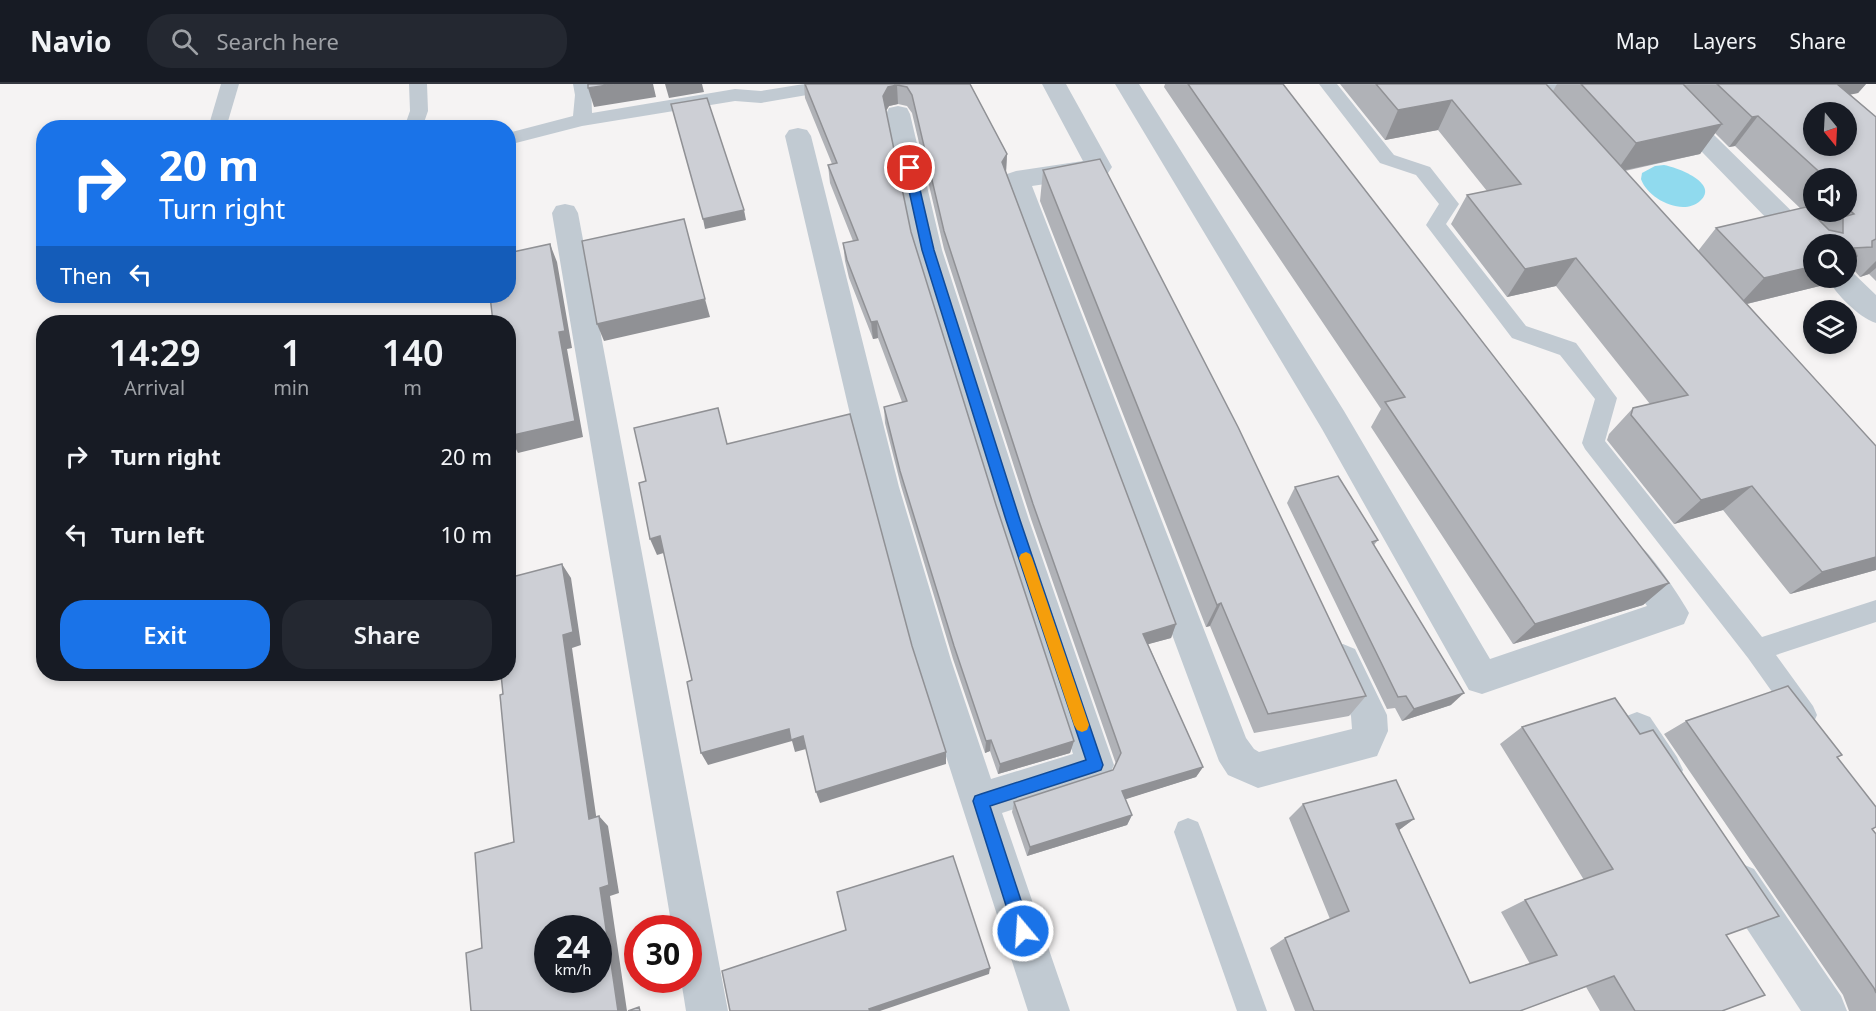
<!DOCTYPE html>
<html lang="en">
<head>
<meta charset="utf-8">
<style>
	:root { --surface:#171b24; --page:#242831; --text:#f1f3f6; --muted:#9ea1a6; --line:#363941; --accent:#1a73e8 }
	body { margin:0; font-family:"Noto Sans",sans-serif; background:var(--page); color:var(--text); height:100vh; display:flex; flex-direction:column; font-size:22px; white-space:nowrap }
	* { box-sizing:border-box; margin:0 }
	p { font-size:20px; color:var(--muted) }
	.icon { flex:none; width:33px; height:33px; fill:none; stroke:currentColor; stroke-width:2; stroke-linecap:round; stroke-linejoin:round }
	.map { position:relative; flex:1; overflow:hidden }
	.side { position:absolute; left:36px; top:231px; width:480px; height:366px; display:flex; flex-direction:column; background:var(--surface); border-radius:24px; box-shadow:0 3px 9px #0003 }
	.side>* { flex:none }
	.banner { position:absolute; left:36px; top:36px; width:480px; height:183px; border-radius:24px; box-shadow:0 3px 9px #0003; background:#1a73e8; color:#fff; overflow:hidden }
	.needle { width:39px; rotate:162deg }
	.tools { position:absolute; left:1803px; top:18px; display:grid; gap:12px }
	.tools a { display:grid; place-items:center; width:54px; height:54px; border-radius:50%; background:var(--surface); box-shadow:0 3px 9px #0003; font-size:30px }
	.speed { position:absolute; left:534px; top:831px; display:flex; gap:12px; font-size:30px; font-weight:700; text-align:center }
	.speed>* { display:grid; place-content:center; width:78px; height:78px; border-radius:50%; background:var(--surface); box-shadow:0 3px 9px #0003; line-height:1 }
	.speed small { font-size:15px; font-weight:400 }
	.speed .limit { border:9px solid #d22; background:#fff; color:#111 }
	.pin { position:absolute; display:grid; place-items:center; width:51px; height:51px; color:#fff; margin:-26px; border:3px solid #fff; border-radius:50%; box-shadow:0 2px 6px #0007 }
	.me { position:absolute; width:66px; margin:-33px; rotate:342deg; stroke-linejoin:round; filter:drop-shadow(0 0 4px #0008) }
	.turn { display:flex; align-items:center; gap:21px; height:126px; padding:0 24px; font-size:27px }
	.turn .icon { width:78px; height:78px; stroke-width:2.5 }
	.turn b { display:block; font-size:42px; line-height:51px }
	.then { display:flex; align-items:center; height:57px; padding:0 24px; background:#0003; gap:12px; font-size:22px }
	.eta { display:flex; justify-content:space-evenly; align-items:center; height:102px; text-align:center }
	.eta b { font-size:36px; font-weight:600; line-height:42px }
	.cta { display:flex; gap:12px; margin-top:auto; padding:12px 24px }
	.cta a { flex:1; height:69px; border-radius:24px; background:var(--accent); color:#fff; font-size:24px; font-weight:600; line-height:69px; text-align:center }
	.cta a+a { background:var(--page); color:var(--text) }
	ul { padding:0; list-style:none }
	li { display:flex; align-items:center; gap:18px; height:78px; padding:0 24px }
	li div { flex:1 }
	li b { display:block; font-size:22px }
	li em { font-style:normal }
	header { display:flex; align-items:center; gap:36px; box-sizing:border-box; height:84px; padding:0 30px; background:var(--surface); border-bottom:2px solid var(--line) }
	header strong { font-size:28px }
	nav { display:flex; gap:33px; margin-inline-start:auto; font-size:21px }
	.search { width:420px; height:54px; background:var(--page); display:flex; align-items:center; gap:15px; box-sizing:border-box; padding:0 21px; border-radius:24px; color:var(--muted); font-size:22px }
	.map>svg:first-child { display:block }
	.water { fill:#90daee }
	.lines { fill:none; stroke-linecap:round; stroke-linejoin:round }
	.service { fill:#c1cad2; fill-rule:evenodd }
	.minor { fill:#c1cad2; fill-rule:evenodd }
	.wall { fill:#b0b2b7; fill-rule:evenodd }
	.shaded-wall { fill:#909195 }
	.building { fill:#cdcfd5; stroke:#909195; stroke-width:1.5; fill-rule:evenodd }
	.route { fill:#1a73e8; stroke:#114b97; stroke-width:1.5 }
	.slow { fill:#f59e0b }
</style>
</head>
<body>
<header>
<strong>Navio</strong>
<div class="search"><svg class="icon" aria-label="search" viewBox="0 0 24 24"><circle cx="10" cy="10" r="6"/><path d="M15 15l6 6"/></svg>Search here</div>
<nav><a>Map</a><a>Layers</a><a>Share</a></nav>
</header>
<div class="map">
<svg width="1876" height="927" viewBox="0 0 1876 927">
	<rect width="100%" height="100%" fill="#f5f3f3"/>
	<path class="water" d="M1664,81c12,2 56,18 36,36 -18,16 -53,-3 -59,-22l1,-6 13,-7z"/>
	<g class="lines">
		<g class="service">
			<path d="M221,0h18l-13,44h-18z"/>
			<path d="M409,0h18l1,27 -6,17h-18l6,-17z"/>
			<path d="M573,0h18l1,29 143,-24 26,2 43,-7h41l-3,4 -6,2 -75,13 -26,-2 -153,25 -74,19v-12l65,-17 2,-21z"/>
			<path d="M1319,0h18l57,71 36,12 29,37 -13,20 80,102 50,17 41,55 -12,43 157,196 114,-37v22l-100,33 37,51 4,9 -4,9 -9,3 -9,-3 -47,-66 -163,-209 -3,-6 13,-44 -35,-44 -48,-17 -86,-113 13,-21 -23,-29 -36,-12z"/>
			<path d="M1188,734l10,4 4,10 65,179h-30l-63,-179 4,-10z"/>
		</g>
		<g class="minor">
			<path d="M1042,0h24l46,83 -4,6 -9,3 -67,10 214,552 8,11 5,3 93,-23 -1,-13 -26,-56 6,-11 12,-5 12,5 32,66 1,16 -11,25 -119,32 -30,-13 -9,-14 -216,-581 4,-6 9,-3 67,-10z"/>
			<path d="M1115,0h24l205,327 146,248 157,-53 -33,-47 5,-10c8,-3 15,-5 23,-1 10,7 41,53 47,65l-5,11 -202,70 -13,-4 -147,-261z"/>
			<path d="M1534,0h50l-3,5 -36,8 8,11 -3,6c-17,4 -25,-7 -34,-21l3,-5z"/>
			<path d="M1636,0h26l162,159 -10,1v16l-10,-3z"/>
			<path d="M898,22l9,2 3,6 32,136 87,270 85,245 -6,13 -106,35 68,198h-42l-113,-351 -48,-173 -82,-351 4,-6 9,-2 9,2 4,6 88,351 52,173 40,119 82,-25 -76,-234 -83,-270 -28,-136 3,-6z"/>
			<path d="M565,120l9,2 4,7 150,798h-42l-5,-31h7v-52h-16l-120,-715 4,-7z"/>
			<path d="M1846,186l5,1 25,24v28c-18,-6 -40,-29 -49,-45h19z"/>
			<path d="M1637,628l13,5 27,40 6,13 -6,13 -13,5 -13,-5 -32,-54 5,-12z"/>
			<path d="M1740,779l14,6 87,127 6,15h-46l-75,-114 -6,-14 6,-14z"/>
		</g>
	</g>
	<g class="wall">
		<path d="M804,0h166l37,70 -1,18 170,452 -5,14 -23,6 55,123 -7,10 -71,22 7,16 -5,10 -100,31 -15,-44 2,-10 99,-32 3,-6 -85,-245 -87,-270 -32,-136 -5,-7 -9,-2 -9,2 -3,5 25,121 85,273 78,236 -4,12 -72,21 -8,-23 -5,2 -32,-94 -52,-173 -16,-63 -1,-16 18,-5 -24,-64 -5,1 -24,-61 -4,-17 -2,-18 10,-2 -23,-58 -2,-18 4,-1 -27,-66z"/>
		<path d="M1165,0h118l386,499 -26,22 -130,39 -142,-217 10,-18 -217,-322z"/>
		<path d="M1340,0h206l7,7 4,-7h309l-8,9 -8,1 26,23v164l-7,-7 -9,3 -7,-8h-2l-5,4v-29l-18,40 -81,20 129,142v124l-86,24 -67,-84 -49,14 -67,-84 2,-6 24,-26 17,-4 -94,-118 -49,11 -56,-73 16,-29 20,-4 -49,-61 -53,10zM1715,49l14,14 6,-1 66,63 -85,19 -18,23 -73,-80 75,-17zM1814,94h32v34h-32z"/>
		<path d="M1043,86l323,526 -17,20 -95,17 -44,-107 -4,1 -166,-426z"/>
		<path d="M1295,403l83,53 -4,5 77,160 -49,16 -7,-13 -8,1 -100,-206z"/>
		<path d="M1686,637l156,34 -5,2 35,72 4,5v177h-27l-6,-16 -179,-261z"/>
		<path d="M1522,643l204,208 -4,76h-122l-14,-24 -66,24h-225l-25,-63 15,-10 45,-19 -41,-101 14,-14 111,15 -15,11 71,153 60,-19 -29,-52 24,-12 59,-20 -84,-136z"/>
	</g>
	<g class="shaded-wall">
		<path d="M614,0h39l3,13 -62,10 -6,-19z"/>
		<path d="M665,0h37l2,8 -35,6z"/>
		<path d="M1819,0h47l-8,9 -55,12z"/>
		<path d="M897,1l1,19 -9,2 -5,8 -1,-18 5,-9z"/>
		<path d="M1452,16l-14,30 -53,10 13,-30z"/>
		<path d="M1758,32l-23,30 -6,1 23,-30z"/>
		<path d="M1722,40l-22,30 -84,18 20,-29z"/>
		<path d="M1007,70l-1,18 -4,-10z"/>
		<path d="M744,126l2,10 -41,9 -2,-10z"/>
		<path d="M550,160l7,18 15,86 -5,1 16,88 -65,16 -9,-17 50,-104z"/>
		<path d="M1857,172l-11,10v-8z"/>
		<path d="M1576,174l-20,28 -49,11 18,-28z"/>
		<path d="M1876,177v7l-7,6 -9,3z"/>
		<path d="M1814,182v12h21l-7,6 -90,22 26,-28z"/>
		<path d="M705,215l5,18 -106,24 -7,-17z"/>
		<path d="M877,237l1,17 -5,1 -2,-17z"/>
		<path d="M1752,402l-29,24 -49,14 27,-24z"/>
		<path d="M660,452l7,16 -10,3 -7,-16z"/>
		<path d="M1876,473v13l-86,24 32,-22z"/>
		<path d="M562,480l9,14 10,67 -9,3 26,181 -9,-10 -26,-184z"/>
		<path d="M1669,499l-26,22 -130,39 22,-20z"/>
		<path d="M1221,519l-11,23 -4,1 11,-22z"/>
		<path d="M1176,540l-5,14 -33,9 5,-13z"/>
		<path d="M1464,609l-13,12 -49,16 12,-12z"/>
		<path d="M789,645l14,7 3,13 -11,3 -3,-11 -84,24 -7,-12z"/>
		<path d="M991,656l-1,11 -5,2 1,-12z"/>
		<path d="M1074,657l-4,12 -72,21 2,-10z"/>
		<path d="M946,668v12l-126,39 -4,-11z"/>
		<path d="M1203,683l-7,10 -79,25 5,-11z"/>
		<path d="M1132,731l-5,10 -100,31 3,-9z"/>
		<path d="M599,732l9,10 11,67 -9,3 17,115h-9l-18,-123z"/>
		<path d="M1414,735l-19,14 1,-9z"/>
		<path d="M990,884l-1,6 -109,37h-10l-1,-2z"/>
	</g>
	<g class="building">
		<path d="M588,0h26l-26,4z"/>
		<path d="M805,0h165l37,70 -5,8 174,462 -33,10 60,133 -81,24 10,24 -102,32 -16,-45 99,-32 8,-17 -88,-249 -89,-273 -32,-136 -5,-8 -10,-2 -9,2 -5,9 28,136 85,273 78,236 -74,23 -9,-24 -5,1 -32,-95 -54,-175 -16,-64 23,-6 -30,-80 -6,1 -24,-62 -4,-17 15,-3 -30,-75 9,-2z"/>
		<path d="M1188,0h95l386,499 -134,41 -150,-222 20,-5z"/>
		<path d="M1376,0h170l330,362v111l-54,15 -70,-86 -51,14 -70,-85 2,-7 55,-13 -112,-137 -51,11 -58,-74 54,-11 -69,-84 -54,10z"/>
		<path d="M1581,0h102l39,40 -86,19z"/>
		<path d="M1717,0h120l39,33v122l-4,2v6l-18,1 3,8 -11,2v-14h-32v22l-50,12 -48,-50 90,-21 23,23 14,3v-16l11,-3 -8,-7v-29h-20l-68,-62 -6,1zM1814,28h32v34h-32z"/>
		<path d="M707,14l37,112 -41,9 -32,-115z"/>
		<path d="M1100,75l138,268 128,269 -98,18 -47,-111 -4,2 -174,-435z"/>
		<path d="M684,135l21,80 -108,25 -15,-83z"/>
		<path d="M550,160l15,87 -6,1 16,89 -66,15 -1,-114h-15l-3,-26h18v-43z"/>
		<path d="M718,324l9,36 123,-30 62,232 34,106 -130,40 -13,-56 -12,4 -2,-11 -88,24 -14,-71 5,-2 -32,-144 -10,3 -11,-56 7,-2 -12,-53z"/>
		<path d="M1338,392l40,64 -6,2 92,151 -50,16 -8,-13 -8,1 -103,-210z"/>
		<path d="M562,480l11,68 -10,3 26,184 10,-3 10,69 -9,3 18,123h-147l-5,-58 16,-5 -7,-95 39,-11 -14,-147 3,-1 -2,-20h7v-96zM548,844h50v52h-50z"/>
		<path d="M1788,602l54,69 -5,2 39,50v20l-4,2 4,5v159l-2,-5 -188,-267z"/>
		<path d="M1615,614l25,36 13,-4 126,186 -53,19 39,60 -43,16h-87l-21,-35 -94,35h-206l-29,-73 64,-27 -46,-107 93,-24 18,39 -18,5 74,159 87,-28 -32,-55 88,-31 -91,-142z"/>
		<path d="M953,772l37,112 -121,41 1,2h-140l-8,-40 124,-41 -9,-38z"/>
		<path d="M639,923l1,4h-12z"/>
	</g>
	<path class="route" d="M910,80l5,4 19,82 86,270 83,245 -2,5 -6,2 -105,34 41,125 -2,6 -6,2 -6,-2 -3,-6 -41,-130 2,-5 6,-2 105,-34 -80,-240 -84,-270 -18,-82z"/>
	<path class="slow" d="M1026,468l4,2 2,4 57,167 -2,5 -5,2 -5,-2 -3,-5 -55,-167 2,-4z"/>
</svg>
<div class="tools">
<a><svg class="needle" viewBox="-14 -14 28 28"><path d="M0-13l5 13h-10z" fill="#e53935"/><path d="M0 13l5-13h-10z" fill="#9ea1a6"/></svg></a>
<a><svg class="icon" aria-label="sound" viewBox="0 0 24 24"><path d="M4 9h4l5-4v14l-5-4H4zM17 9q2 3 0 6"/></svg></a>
<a><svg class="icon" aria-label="search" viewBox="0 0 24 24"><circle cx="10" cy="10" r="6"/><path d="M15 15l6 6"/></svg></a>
<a><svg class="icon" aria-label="layers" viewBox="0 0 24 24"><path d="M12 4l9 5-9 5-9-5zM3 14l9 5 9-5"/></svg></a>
</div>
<div class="speed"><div>24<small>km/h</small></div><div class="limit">30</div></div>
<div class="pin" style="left:910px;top:84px;background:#d93025"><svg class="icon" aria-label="arrive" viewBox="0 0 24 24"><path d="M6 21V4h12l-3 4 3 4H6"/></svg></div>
<svg class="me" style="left:1023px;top:847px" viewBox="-20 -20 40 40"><circle r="17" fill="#1a73e8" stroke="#fff" stroke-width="3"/><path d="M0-11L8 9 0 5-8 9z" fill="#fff"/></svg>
<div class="banner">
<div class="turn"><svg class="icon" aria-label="right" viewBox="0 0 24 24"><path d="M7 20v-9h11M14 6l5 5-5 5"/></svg><div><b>20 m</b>Turn right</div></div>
<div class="then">Then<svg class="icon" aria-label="left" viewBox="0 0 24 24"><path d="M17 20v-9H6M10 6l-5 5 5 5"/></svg></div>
</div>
<section class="side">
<div class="eta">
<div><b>14:29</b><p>Arrival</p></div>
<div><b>1</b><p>min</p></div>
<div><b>140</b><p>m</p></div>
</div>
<ul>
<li><svg class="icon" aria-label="right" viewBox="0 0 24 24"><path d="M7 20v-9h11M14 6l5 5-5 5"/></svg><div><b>Turn right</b></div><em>20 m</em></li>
<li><svg class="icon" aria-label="left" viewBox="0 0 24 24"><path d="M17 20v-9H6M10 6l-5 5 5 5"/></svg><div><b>Turn left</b></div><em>10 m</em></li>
</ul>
<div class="cta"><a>Exit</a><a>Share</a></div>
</section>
</div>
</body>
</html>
